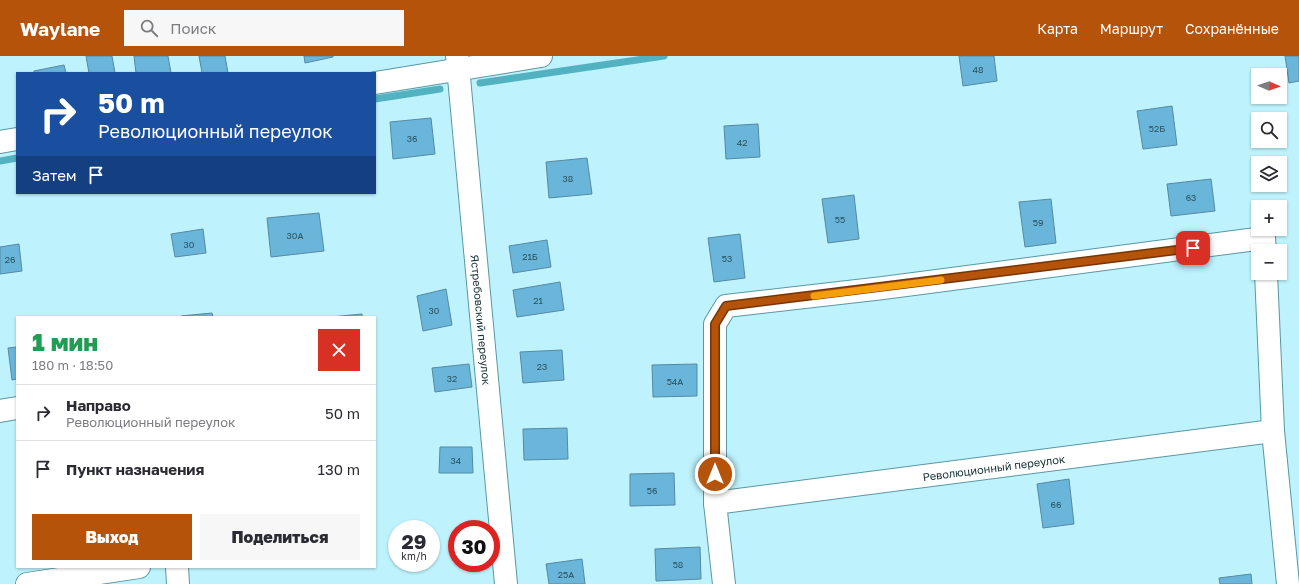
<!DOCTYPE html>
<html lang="ru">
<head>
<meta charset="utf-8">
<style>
	:root { --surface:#fff; --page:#f7f7f7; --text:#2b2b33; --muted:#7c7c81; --line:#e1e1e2; --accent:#b45309 }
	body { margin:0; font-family:"Golos Text",sans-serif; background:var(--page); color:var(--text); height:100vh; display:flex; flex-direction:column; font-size:15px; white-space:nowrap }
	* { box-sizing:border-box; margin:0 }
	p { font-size:13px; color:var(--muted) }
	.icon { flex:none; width:22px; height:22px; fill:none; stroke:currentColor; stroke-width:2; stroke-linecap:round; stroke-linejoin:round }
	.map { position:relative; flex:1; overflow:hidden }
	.sheet { position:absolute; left:16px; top:260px; width:360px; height:252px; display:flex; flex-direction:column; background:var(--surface); border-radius:0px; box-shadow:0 1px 3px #0004 }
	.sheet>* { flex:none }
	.guide { position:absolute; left:16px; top:16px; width:360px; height:122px; border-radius:0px; box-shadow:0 1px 3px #0004; background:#1a4fa0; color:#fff; overflow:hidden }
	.needle { width:26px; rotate:92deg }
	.fabs { position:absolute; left:1251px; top:12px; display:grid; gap:8px }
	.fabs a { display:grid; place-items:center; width:36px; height:36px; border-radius:0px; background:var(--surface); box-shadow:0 1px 3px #0004; font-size:20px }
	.speed { position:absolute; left:388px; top:464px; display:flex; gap:8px; font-size:20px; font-weight:700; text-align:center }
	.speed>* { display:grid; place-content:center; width:52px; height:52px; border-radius:50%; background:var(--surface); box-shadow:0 1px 3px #0004; line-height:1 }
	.speed small { font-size:10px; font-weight:400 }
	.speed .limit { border:6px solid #d22; background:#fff; color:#111 }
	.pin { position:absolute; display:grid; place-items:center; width:34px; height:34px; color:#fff; margin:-17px; border-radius:8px; box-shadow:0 2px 6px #0006 }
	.me { position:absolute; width:44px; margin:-22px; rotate:0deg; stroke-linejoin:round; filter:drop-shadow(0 0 3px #0008) }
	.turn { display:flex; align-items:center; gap:14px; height:84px; padding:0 16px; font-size:18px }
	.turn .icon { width:52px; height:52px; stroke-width:2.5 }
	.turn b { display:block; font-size:28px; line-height:34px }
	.then { display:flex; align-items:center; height:38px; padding:0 16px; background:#0003; gap:8px; font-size:15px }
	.round { display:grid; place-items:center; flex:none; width:42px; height:42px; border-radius:0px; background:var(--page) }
	.summary { display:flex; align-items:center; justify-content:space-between; height:68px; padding:0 16px }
	h1 { font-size:24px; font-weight:800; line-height:30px; color:#1e9e55 }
	.button { display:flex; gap:8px; margin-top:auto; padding:8px 16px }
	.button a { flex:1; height:46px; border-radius:0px; background:var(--accent); color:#fff; font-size:16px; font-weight:800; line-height:46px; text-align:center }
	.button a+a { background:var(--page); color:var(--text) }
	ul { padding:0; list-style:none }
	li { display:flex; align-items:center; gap:12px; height:56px; padding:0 16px; border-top:1px solid var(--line) }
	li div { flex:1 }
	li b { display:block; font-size:15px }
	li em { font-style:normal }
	header { display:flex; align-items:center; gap:24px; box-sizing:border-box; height:56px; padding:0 20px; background:var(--accent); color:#fff }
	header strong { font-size:19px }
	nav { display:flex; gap:22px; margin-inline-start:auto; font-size:14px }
	.search { width:280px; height:36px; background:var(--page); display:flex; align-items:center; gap:10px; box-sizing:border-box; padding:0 14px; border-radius:0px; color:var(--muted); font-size:15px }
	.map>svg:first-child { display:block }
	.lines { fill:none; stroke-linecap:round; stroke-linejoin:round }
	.stream { stroke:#53b2c2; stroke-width:7 }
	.building { fill:#6ab6db; stroke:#5589a2 }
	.minor-casing { stroke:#5898a4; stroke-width:24 }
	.minor { stroke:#fff; stroke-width:22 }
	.route-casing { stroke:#753606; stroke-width:10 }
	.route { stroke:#b45309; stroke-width:7 }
	.slow { stroke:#f59e0b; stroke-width:7 }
	.labels { text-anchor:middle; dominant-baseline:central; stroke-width:3.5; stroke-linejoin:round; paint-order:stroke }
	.number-label { font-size:9px; fill:#2a525e }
	.street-label { font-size:11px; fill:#153035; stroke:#bef2fc }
</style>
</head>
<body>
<header>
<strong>Waylane</strong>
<div class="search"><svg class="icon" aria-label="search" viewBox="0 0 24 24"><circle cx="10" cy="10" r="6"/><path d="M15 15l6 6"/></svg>Поиск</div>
<nav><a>Карта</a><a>Маршрут</a><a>Сохранённые</a></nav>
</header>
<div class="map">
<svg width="1299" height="528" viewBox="0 0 1299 528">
	<rect width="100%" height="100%" fill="#bef2fc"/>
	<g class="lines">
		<g class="stream">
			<path d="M480,27l184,-27"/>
			<path d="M375,43l65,-10"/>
			<path d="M0,105l17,-3"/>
		</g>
	</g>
	<g class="building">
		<path d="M86,0h26l3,17h-26z"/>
		<path d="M134,0h34l3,17h-35z"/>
		<path d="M199,0h26l3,17h-26z"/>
		<path d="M304,0h29v1l-28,6z"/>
		<path d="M959,0h35l3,25 -34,5z"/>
		<path d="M1285,0h14v25l-10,2z"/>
		<path d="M64,9l2,8h-32v-2z"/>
		<path d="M1172,50l5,39 -34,4 -6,-38z"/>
		<path d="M431,62l4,36 -42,5 -3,-37z"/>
		<path d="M758,68l2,33 -34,2 -2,-33z"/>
		<path d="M587,102l5,36 -43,4 -3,-36z"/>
		<path d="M1211,123l4,32 -44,5 -4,-32z"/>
		<path d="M854,139l5,44 -31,4 -6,-44z"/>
		<path d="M1051,143l5,44 -31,4 -6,-45z"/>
		<path d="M319,157l5,38 -53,6 -4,-39z"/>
		<path d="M203,173l3,24 -31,4 -4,-23z"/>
		<path d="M740,178l5,44 -31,4 -6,-44z"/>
		<path d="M547,184l4,27 -38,6 -4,-27z"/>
		<path d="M19,188l3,27 -22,3v-27z"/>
		<path d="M560,226l4,28 -47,7 -4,-27z"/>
		<path d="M446,233l6,36 -29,6 -6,-35z"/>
		<path d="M212,257l1,4h-32v-1z"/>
		<path d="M362,258v3h-31z"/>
		<path d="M17,291v32l-5,1 -4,-32z"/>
		<path d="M562,294l2,30 -41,3 -3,-31z"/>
		<path d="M469,308l3,23 -37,5 -3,-24z"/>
		<path d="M697,308v32l-44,1 -1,-32z"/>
		<path d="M567,372l1,31 -44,1 -1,-31z"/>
		<path d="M440,391h32l1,26h-34z"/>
		<path d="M674,417l1,32 -45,1v-32z"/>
		<path d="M1069,423l5,45 -31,4 -6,-44z"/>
		<path d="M700,491l1,32 -45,2 -1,-32z"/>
		<path d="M582,503l3,25h-36l-3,-20z"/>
		<path d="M1251,518l1,10h-32l-1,-6z"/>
	</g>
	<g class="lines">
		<defs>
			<g id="minor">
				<path id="s1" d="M457,0l49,528"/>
				<path d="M375,27l166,-27"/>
				<path d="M0,86l17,-3"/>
				<path d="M1266,217l7,158 15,153"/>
				<path d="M0,355l17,-3"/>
				<path id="s2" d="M715,447l558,-72"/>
				<path d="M177,511l1,17"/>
				<path d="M27,528l112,-17"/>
				<path d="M724,528l-9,-81v-179l11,-18 157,-18 381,-50 1,13"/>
			</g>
		</defs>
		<use href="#minor" class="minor-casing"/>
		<use href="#minor" class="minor"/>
	</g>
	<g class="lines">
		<defs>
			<path id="route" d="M715,418v-150l11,-18 467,-58"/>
		</defs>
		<use href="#route" class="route-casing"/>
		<use href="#route" class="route"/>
		<path class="slow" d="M814,240l127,-16"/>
	</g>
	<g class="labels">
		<g class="number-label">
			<text x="978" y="13">48</text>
			<text x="1157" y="72">52Б</text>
			<text x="412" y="82">36</text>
			<text x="742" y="86">42</text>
			<text x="568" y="122">38</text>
			<text x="1191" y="141">63</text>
			<text x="840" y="163">55</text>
			<text x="1038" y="166">59</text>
			<text x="295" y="179">30А</text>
			<text x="189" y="188">30</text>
			<text x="530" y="200">21Б</text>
			<text x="727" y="202">53</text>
			<text x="10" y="203">26</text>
			<text x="538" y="244">21</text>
			<text x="434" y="254">30</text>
			<text x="542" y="310">23</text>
			<text x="452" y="322">32</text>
			<text x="675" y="325">54А</text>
			<text x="456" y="404">34</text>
			<text x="652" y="434">56</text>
			<text x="1056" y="448">66</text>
			<text x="678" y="508">58</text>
			<text x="566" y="518">25А</text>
		</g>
		<g class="street-label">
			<text stroke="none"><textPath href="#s1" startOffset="265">Ястребовский переулок</textPath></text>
			<text stroke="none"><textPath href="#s2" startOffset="281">Революционный переулок</textPath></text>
		</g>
	</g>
</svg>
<div class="fabs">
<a><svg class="needle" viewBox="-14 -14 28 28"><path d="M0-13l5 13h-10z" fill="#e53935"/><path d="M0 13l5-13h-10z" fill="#7c7c81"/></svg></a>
<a><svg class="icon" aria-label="search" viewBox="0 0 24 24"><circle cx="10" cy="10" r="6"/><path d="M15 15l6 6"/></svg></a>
<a><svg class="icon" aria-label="layers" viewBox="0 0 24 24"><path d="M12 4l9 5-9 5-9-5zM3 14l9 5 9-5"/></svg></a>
<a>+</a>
<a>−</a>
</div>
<div class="speed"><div>29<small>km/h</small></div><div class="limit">30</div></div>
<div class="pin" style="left:1193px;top:192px;background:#d93025"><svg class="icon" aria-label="arrive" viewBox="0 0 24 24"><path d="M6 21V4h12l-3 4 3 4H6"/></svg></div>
<svg class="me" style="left:715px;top:418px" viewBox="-20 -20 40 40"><circle r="17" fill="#b45309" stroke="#fff" stroke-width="3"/><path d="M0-11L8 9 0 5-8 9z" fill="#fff"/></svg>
<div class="guide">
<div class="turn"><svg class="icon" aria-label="right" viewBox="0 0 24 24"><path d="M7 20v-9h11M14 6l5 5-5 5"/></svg><div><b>50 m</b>Революционный переулок</div></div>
<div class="then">Затем<svg class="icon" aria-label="arrive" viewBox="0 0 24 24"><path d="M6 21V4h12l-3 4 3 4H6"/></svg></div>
</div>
<section class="sheet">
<div class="summary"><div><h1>1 мин</h1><p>180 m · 18:50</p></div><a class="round" style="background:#d93025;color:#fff"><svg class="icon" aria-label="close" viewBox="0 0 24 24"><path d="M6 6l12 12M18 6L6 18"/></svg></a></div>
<ul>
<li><svg class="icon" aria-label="right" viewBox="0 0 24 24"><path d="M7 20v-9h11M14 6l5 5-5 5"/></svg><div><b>Направо</b><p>Революционный переулок</p></div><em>50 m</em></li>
<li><svg class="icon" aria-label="arrive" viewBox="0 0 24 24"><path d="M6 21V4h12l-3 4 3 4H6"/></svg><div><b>Пункт назначения</b></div><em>130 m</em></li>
</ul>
<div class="button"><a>Выход</a><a>Поделиться</a></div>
</section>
</div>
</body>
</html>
